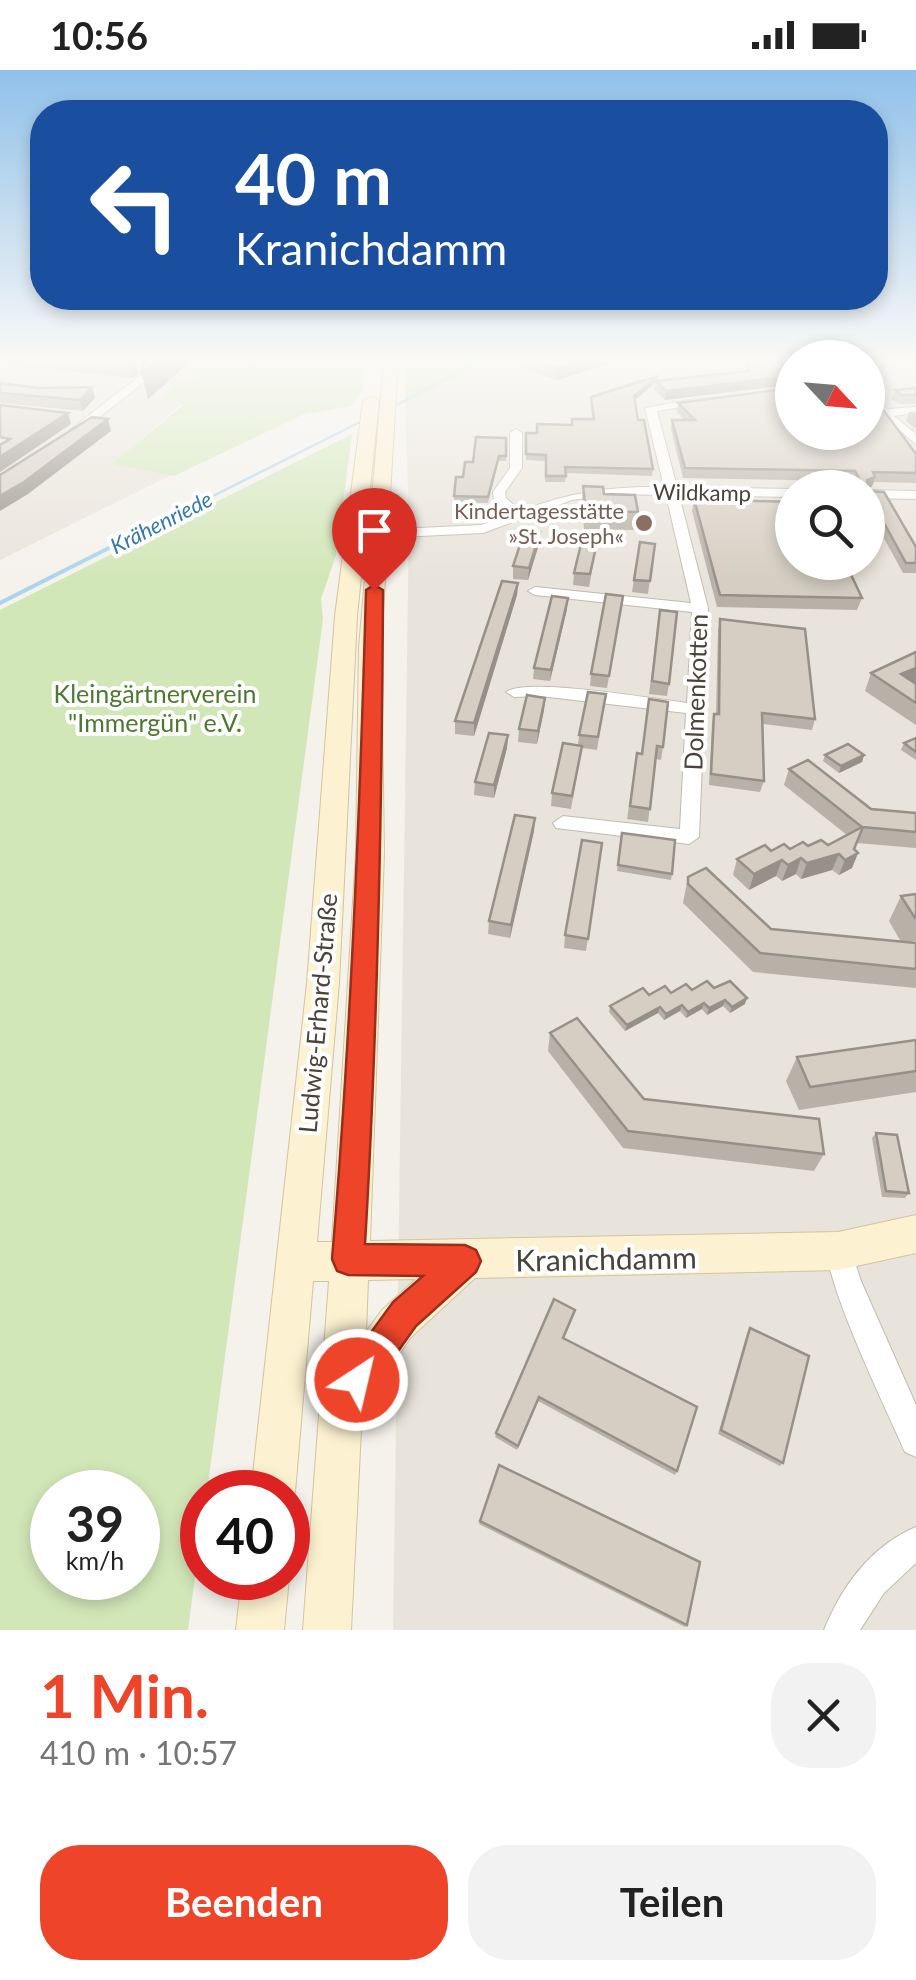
<!DOCTYPE html>
<html lang="de">
<head>
<meta charset="utf-8">
<style>
	:root { --surface:#fff; --page:#f2f2f2; --text:#222; --muted:#767676; --accent:#ee452a }
	body { margin:0; font-family:Lato,sans-serif; background:var(--page); color:var(--text); height:100vh; display:flex; flex-direction:column; font-size:38px; white-space:nowrap }
	* { box-sizing:border-box; margin:0 }
	p { font-size:32px; color:var(--muted) }
	.icon { flex:none; width:55px; height:55px; fill:none; stroke:currentColor; stroke-width:2; stroke-linecap:round; stroke-linejoin:round }
	.map { position:relative; height:1560px; overflow:hidden }
	.drawer { display:flex; flex-direction:column; background:var(--surface); flex:1 }
	.drawer>* { flex:none }
	.banner { position:absolute; left:30px; top:30px; width:858px; height:210px; border-radius:40px; box-shadow:0 5px 15px #0003; background:#1a4fa0; color:#fff; overflow:hidden }
	.needle { width:65px; rotate:116deg }
	.tools { position:absolute; left:775px; top:270px; display:grid; gap:20px }
	.tools a { display:grid; place-items:center; width:110px; height:110px; border-radius:50%; background:var(--surface); box-shadow:0 5px 15px #0003; font-size:50px }
	.speed { position:absolute; left:30px; top:1400px; display:flex; gap:20px; font-size:50px; font-weight:700; text-align:center }
	.speed>* { display:grid; place-content:center; width:130px; height:130px; border-radius:50%; background:var(--surface); box-shadow:0 5px 15px #0003; line-height:1 }
	.speed small { font-size:25px; font-weight:400 }
	.speed .limit { border:15px solid #d22; background:#fff; color:#111 }
	.pin { position:absolute; display:grid; place-items:center; width:85px; height:85px; color:#fff; margin:-102px -42px; border-radius:50% 50% 50% 0; rotate:-45deg; box-shadow:0 0 10px #0007 }
	.pin .icon { rotate:45deg }
	.me { position:absolute; width:110px; margin:-55px; rotate:35deg; stroke-linejoin:round; filter:drop-shadow(0 0 8px #0008) }
	.turn { display:flex; align-items:center; gap:35px; height:210px; padding:0 40px; font-size:45px }
	.turn .icon { width:130px; height:130px; stroke-width:2.5 }
	.turn b { display:block; font-size:70px; line-height:85px }
	.round { display:grid; place-items:center; flex:none; width:105px; height:105px; border-radius:40px; background:var(--page) }
	.overview { display:flex; align-items:center; justify-content:space-between; height:170px; padding:0 40px }
	h1 { font-size:60px; font-weight:700; line-height:75px; color:var(--accent) }
	.cta { display:flex; gap:20px; margin-top:auto; padding:20px 40px }
	.cta a { flex:1; height:115px; border-radius:40px; background:var(--accent); color:#fff; font-size:40px; font-weight:700; line-height:115px; text-align:center }
	.cta a+a { background:var(--page); color:var(--text) }
	.status { display:flex; justify-content:space-between; align-items:center; height:70px; padding:0 50px; background:var(--surface); direction:ltr }
	.status svg { height:28px; fill:currentColor }
	.map>svg:first-child { display:block }
	.residential { fill:#e9e4db; fill-rule:evenodd }
	.green { fill:#d2e7b8; fill-rule:evenodd }
	.lines { fill:none; stroke-linecap:round; stroke-linejoin:round }
	.stream-far1 { stroke:#add4ed; stroke-width:2.5 }
	.stream { stroke:#add4ed; stroke-width:4 }
	.street-casing { stroke:#c1baaf; stroke-width:2 }
	.secondary-casing { stroke:#d2c49e; stroke-width:2 }
	.street { fill:#fff; fill-rule:evenodd }
	.secondary { fill:#fcf1d0; fill-rule:evenodd }
	.wall { fill:#b8b1a7 }
	.shaded-wall { fill:#969088 }
	.building { fill:#d6cec2; stroke:#969088; stroke-width:2.5 }
	.route { fill:#ee452a; stroke:#9b2d1b; stroke-width:2.5 }
	.education-dot { fill:#8d6e63; stroke:#fff; stroke-width:4 }
	.labels { text-anchor:middle; dominant-baseline:central; stroke-width:8; stroke-linejoin:round; paint-order:stroke }
	.far-street-label { font-size:22px; fill:#4a433a; stroke:#fff }
	.far-education-label { font-size:22px; fill:#785e54; stroke:#fff; text-anchor:end }
	.far-water-label { font-size:22px; font-style:italic; fill:#357aa9; stroke:#fff }
	.street-label { font-size:25px; fill:#4a433a; stroke:#fff }
	.park-label { font-size:25px; fill:#4c792f; stroke:#fff }
	.near-street-label { font-size:30px; fill:#4a433a; stroke:#fff }
</style>
</head>
<body>
<div class="status"><b>10:56</b><svg viewBox="0 0 49 12"><path d="M0 12V9h3v3zM5 12V6h3v6zM10 12V3h3v9zM15 12V0h3v12zM26 1h20v11H26zM47 4h2v5h-2z"/></svg></div>
<div class="map">
<svg width="916" height="1560" viewBox="0 0 916 1560">
	<rect width="100%" height="100%" fill="#f5f2ec"/>
	<g class="residential">
		<path d="M0,290h231l-118,104 58,11 -171,85z"/>
		<path d="M493,290h299v72h76v-72h48v1270h-523l16,-1112 -4,-114zM792,418h76v74h-76z"/>
	</g>
	<g class="green">
		<path d="M216,290h148l-1,30 -12,16 -49,9 -128,61 -62,-12 71,-59 -4,-4h-15c7,-19 19,-21 37,-24l-11,-8 8,-6z"/>
		<path d="M407,290h86l-88,44z"/>
		<path d="M352,364l-16,121 -15,44 2,20 -116,873h-5v32l-14,106h-188v-1020zM138,1422v86h-86v-86z"/>
	</g>
	<g class="lines">
		<g class="stream-far1">
			<path d="M392,337l92,-47"/>
			<path d="M189,438l175,-88"/>
		</g>
		<path class="stream" d="M0,533l194,-98"/>
		<defs>
			<g id="street">
				<path d="M160,290h12l-94,74h-8v-4z"/>
				<path d="M868,326l19,13 29,-2v6l-22,3 22,18v10l-48,-40z"/>
				<path d="M701,328l6,3 -2,2 -48,8 20,76 115,2v8l-113,-2 29,113 -9,229 -10,7 -133,-16 -3,-5 10,-7 117,13 6,-116 -146,-17 -26,1 -8,-5c20,-15 149,7 181,11l5,-91 -157,-17 -7,-4 7,-4 156,16 -25,-108 -53,-1 -41,6 -89,33 -105,5 -7,-4 7,-4 103,-5 28,-10 -15,-13 -1,-10 17,-24v-35l6,-4 6,4v35l-17,24 1,6 14,13c52,-19 89,-25 144,-24l-19,-79z"/>
				<path d="M868,420l48,1v8l-48,-1z"/>
				<path d="M838,1167l10,4 13,40 55,124v52l-11,-5c-15,-35 -88,-184 -77,-211z"/>
				<path d="M916,1457v36l-32,30 -24,37h-36c18,-44 47,-84 92,-103z"/>
			</g>
			<g id="secondary">
				<path d="M384,290h14l-17,287 3,206 -14,388 468,-9 78,-17v38l-78,17 -363,8 -65,60 -48,72 -11,220h-48l26,-349h-16l-18,211 -7,16v-16h-37l56,-509 28,-367 28,-215 8,-5 8,5 -22,215 -18,367 -22,259h15l24,-389 3,-206zM416,1209l-34,31 -16,22 2,-52z"/>
				<path d="M288,1505l1,3 -5,52h-48l6,-52z"/>
			</g>
		</defs>
		<use href="#street" class="street-casing"/>
		<use href="#secondary" class="secondary-casing"/>
		<use href="#street" class="street"/>
		<use href="#secondary" class="secondary"/>
	</g>
	<g class="wall">
		<path d="M0,290h192l-44,39 -6,-26 1,-11 -8,-1 3,13 -5,4 -133,-14z"/>
		<path d="M526,290l24,2 7,-2h76l-1,4h-24l-51,16 -31,-10z"/>
		<path d="M653,290h139v25l-127,15 -11,-10 1,-8 -21,19 4,19 15,49 -1,7 -86,-3 -1,9h-20v-21l-19,-1v-27h10l56,-14 -1,-22 67,-21 -1,5 90,-10 -1,-9 -93,1z"/>
		<path d="M0,313l38,5 54,-1 3,11 -12,13 -83,-8z"/>
		<path d="M916,318v16h-16l-8,-5 3,-9z"/>
		<path d="M678,333l238,51v29l-42,-1 -2,4 -4,2v3l48,56v26h-13l-35,-64v-21h-12l-4,-7 -169,-3 -12,-49 1,-9h12l-7,-8z"/>
		<path d="M916,339v20l-10,-8 3,-9h6z"/>
		<path d="M506,368v23h-8l-10,42 -34,-1v-6l9,-19 10,-15z"/>
		<path d="M583,416l21,8 34,18 -3,18 -51,-1 -2,-25z"/>
		<path d="M694,429l168,99 -5,12 -140,-3 -25,-96z"/>
		<path d="M598,468l-9,49 -16,-2 1,-12z"/>
		<path d="M640,472l15,2 -7,50 -16,-2z"/>
		<path d="M539,474l-11,36 -15,-1v-13z"/>
		<path d="M518,513l-1,12 -43,141 -19,-2v-13z"/>
		<path d="M623,526l-16,92 -17,-2 1,-12z"/>
		<path d="M567,539l-17,72 -17,-2 1,-11z"/>
		<path d="M720,549l95,100 -3,11 -49,-6 1,57 -4,11 -51,-7 3,-61 2,-10h2l2,-84z"/>
		<path d="M658,553l11,61 -2,12 -18,-2z"/>
		<path d="M916,582v30l-2,1 2,1v41l-51,-34 6,-18z"/>
		<path d="M606,624l-9,56 -15,-2 -11,61 -20,-3 1,-13 26,-48 1,-10z"/>
		<path d="M545,628l-1,12 -7,34 -19,-2 1,-13z"/>
		<path d="M649,629l14,48 -2,13 -5,-1 -8,63 -21,-3 10,-66 5,1z"/>
		<path d="M508,665l-1,13 -13,50 -20,-3 1,-13z"/>
		<path d="M916,668v22l-15,-10 3,-7z"/>
		<path d="M825,685h39l-2,7 -23,11 -16,-12z"/>
		<path d="M789,699l82,40 45,4v35l-59,-5 -3,6 4,4 -6,15 -13,7 -7,-5 -31,9 -5,-5 -14,7 -6,-5 -27,14 -16,-15 4,-16 34,-8 57,-6 19,-10 -63,-50z"/>
		<path d="M535,748l-1,13 -24,107 -22,-4 1,-13z"/>
		<path d="M622,763l50,41 -1,6 -54,-9z"/>
		<path d="M602,773l-16,108 -22,-3 1,-13z"/>
		<path d="M688,807l83,52 130,13 -12,-21 12,-25 15,-2v47l-8,1 8,1v45l-163,-16 -70,-69z"/>
		<path d="M714,918l31,16 -15,9 -7,-7 -16,9 -5,-6 -16,9 -6,-7 -16,9 -6,-7 -33,18 -16,-19 1,-6 39,-11z"/>
		<path d="M550,963l94,66 180,55 -10,17 -191,-23 -75,-97z"/>
		<path d="M916,970v52l-117,18 -13,-29 11,-24z"/>
		<path d="M876,1063l33,60 -4,5 -23,-1 -10,-59z"/>
		<path d="M575,1240l-11,28 113,133 -2,4 -137,-74 -21,49 -22,-13 1,-4z"/>
		<path d="M750,1258l33,135 -3,3 -62,-32 29,-101z"/>
		<path d="M480,1451l207,104 -2,2 -206,-103z"/>
	</g>
	<g class="shaded-wall">
		<path d="M129,290h6l3,14 -5,4z"/>
		<path d="M158,290h34l-44,39 -6,-26z"/>
		<path d="M588,290h20v4l-51,16 1,-11z"/>
		<path d="M658,306l-1,5 -24,21 1,-6z"/>
		<path d="M792,306v8l-127,16 1,-9z"/>
		<path d="M92,317l3,11 -12,13 -3,-11z"/>
		<path d="M68,343l3,11 -71,48v-15z"/>
		<path d="M108,349l3,12 -83,63 -28,17v-15z"/>
		<path d="M875,407l-3,9 -4,3 -1,-9z"/>
		<path d="M540,462l-1,12 -11,36 1,-12z"/>
		<path d="M518,513l-1,12 -43,141v-13z"/>
		<path d="M568,528l-1,11 -17,72 1,-11z"/>
		<path d="M916,598v14l-19,8 4,-16z"/>
		<path d="M545,628l-1,12 -7,34 1,-13z"/>
		<path d="M508,665l-1,13 -13,50v-13z"/>
		<path d="M864,685l-2,7 -23,11 2,-7z"/>
		<path d="M535,748l-1,13 -24,107 1,-13z"/>
		<path d="M858,783l-6,15 -13,7 6,-15z"/>
		<path d="M839,784l-7,16 -31,9 6,-16z"/>
		<path d="M801,788l-5,16 -14,7 6,-16z"/>
		<path d="M782,790l-6,16 -27,14 5,-16z"/>
		<path d="M747,928l-2,6 -15,9 2,-6z"/>
		<path d="M725,930l-2,6 -16,9 2,-7z"/>
		<path d="M704,933l-2,6 -16,9 2,-6z"/>
		<path d="M682,935l-2,6 -16,9 2,-6z"/>
		<path d="M660,937l-2,6 -33,18 2,-6z"/>
	</g>
	<g class="building">
		<path d="M143,290h15l-16,13z"/>
		<path d="M526,290h21l4,2 6,-2h31l-30,9z"/>
		<path d="M748,290h44v16l-126,15 -10,-10 93,-10z"/>
		<path d="M658,306l-24,20 4,24h6l9,49 -88,-2 1,9h-20v-21l-20,-1v-21h11v-9l35,1v-6h22l-3,-22z"/>
		<path d="M0,313l38,5 54,-1 -12,13 -80,-7z"/>
		<path d="M792,318v44h76v-27l8,6h8l32,43v19l-43,-1 2,5 -8,3 1,11 16,1 32,55v16h-10l-38,-69v-6h-4l-9,-17 -170,-3 -13,-48h23l-17,-17z"/>
		<path d="M916,318v7h-14l-7,-5z"/>
		<path d="M0,335l68,8 -68,44v-12l10,-6 -10,-2z"/>
		<path d="M92,347l16,2 -84,63 -24,14v-21z"/>
		<path d="M476,367l30,1v18h-7l-11,41 -34,-1 2,-19h7l2,-15h8z"/>
		<path d="M583,416l20,1 1,7 31,1 3,17 -52,-1z"/>
		<path d="M694,429l98,3v60h53l17,36 -142,-3z"/>
		<path d="M525,460l15,2 -11,36 -16,-2z"/>
		<path d="M583,466l15,2 -8,36 -16,-1z"/>
		<path d="M640,472l15,2 -5,37 -16,-1z"/>
		<path d="M502,511l16,2 -44,140 -19,-2z"/>
		<path d="M606,524l17,2 -14,80 -18,-2z"/>
		<path d="M552,526l16,2 -17,72 -17,-2z"/>
		<path d="M660,540l17,2 -8,72 -17,-3z"/>
		<path d="M720,549l85,10 10,90 -53,-6 2,68 -53,-7 3,-60h5z"/>
		<path d="M916,582v16l-15,6 15,10v19l-45,-30z"/>
		<path d="M588,622l18,2 -8,43 -19,-2z"/>
		<path d="M527,625l18,3 -7,33 -19,-2z"/>
		<path d="M649,629l19,3 -5,45 -6,-1 -7,63 -20,-3 7,-53 5,1z"/>
		<path d="M489,663l19,2 -14,50 -19,-3z"/>
		<path d="M916,668v14l-12,-9z"/>
		<path d="M563,673l19,3 -10,50 -20,-3z"/>
		<path d="M848,674l16,11 -23,11 -16,-11z"/>
		<path d="M808,690l63,49 45,4v19l-53,-5 -9,22 4,4 -13,7 -6,-6 -32,9 -6,-5 -13,7 -6,-5 -28,14 -17,-15 28,-14 6,6 13,-7 6,5 13,-7 5,4 13,-6 7,5 34,-18 -73,-58z"/>
		<path d="M515,745l20,3 -24,107 -22,-4z"/>
		<path d="M622,763l53,7 -3,34 -54,-9z"/>
		<path d="M582,770l20,3 -14,96 -23,-4z"/>
		<path d="M706,798l65,61 145,14v26l-156,-16 -72,-69v-7z"/>
		<path d="M916,824v24h-1l-14,-22z"/>
		<path d="M707,911l7,7 16,-7 17,17 -15,9 -7,-7 -16,8 -5,-5 -16,9 -6,-7 -16,9 -6,-7 -33,18 -17,-19 33,-18 6,7 16,-9 6,7 15,-9 6,6z"/>
		<path d="M577,948l67,81 175,20 5,35 -196,-23 -78,-98z"/>
		<path d="M916,970v31l-106,16 -13,-30z"/>
		<path d="M876,1063l21,2 12,58 -23,-2z"/>
		<path d="M554,1229l21,11 -12,28 134,69 -20,64 -138,-74 -21,49 -22,-13z"/>
		<path d="M750,1258l59,28 -26,107 -62,-33z"/>
		<path d="M499,1395l201,97 -13,63 -207,-104z"/>
	</g>
	<linearGradient id="sky" x2="0" y2="1"><stop stop-color="#90c1ea"/><stop offset="0.57" stop-color="#faf9f6"/><stop offset="1" stop-color="#faf9f6" stop-opacity="0"/></linearGradient>
	<rect width="916" height="509" fill="url(#sky)"/>
	<path class="route" d="M374,515l9,5c-1,218 -5,436 -18,654l100,1 11,5 5,11 -5,11 -60,54 -47,66 -12,5 -12,-5 -5,-12 5,-12 48,-66 30,-26 -75,-1 -11,-4 -5,-12c19,-223 28,-445 34,-669z"/>
	<circle class="education-dot" cx="644" cy="453" r="10"/>
	<g class="labels">
		<g class="far-street-label">
			<text transform="translate(702 422) rotate(1)">Wildkamp</text>
		</g>
		<g class="far-education-label">
			<text x="624" y="440">Kindertagesstätte<tspan x="624" dy="25">»St. Joseph«</tspan></text>
		</g>
		<g class="far-water-label">
			<text transform="translate(161 452) rotate(-27)">Krähenriede</text>
		</g>
		<g class="street-label">
			<text transform="translate(695 622) rotate(-88)">Dolmenkotten</text>
			<text transform="translate(317 943) rotate(-85)">Ludwig-Erhard-Straße</text>
		</g>
		<g class="park-label">
			<text x="155" y="623">Kleingärtnerverein<tspan x="155" dy="29">"Immergün" e.V.</tspan></text>
		</g>
		<g class="near-street-label">
			<text transform="translate(606 1188) rotate(-1)">Kranichdamm</text>
		</g>
	</g>
</svg>
<div class="tools">
<a><svg class="needle" viewBox="-14 -14 28 28"><path d="M0-13l5 13h-10z" fill="#e53935"/><path d="M0 13l5-13h-10z" fill="#767676"/></svg></a>
<a><svg class="icon" aria-label="search" viewBox="0 0 24 24"><circle cx="10" cy="10" r="6"/><path d="M15 15l6 6"/></svg></a>
</div>
<div class="speed"><div>39<small>km/h</small></div><div class="limit">40</div></div>
<div class="pin" style="left:374px;top:520px;background:#d93025"><svg class="icon" aria-label="arrive" viewBox="0 0 24 24"><path d="M6 21V4h12l-3 4 3 4H6"/></svg></div>
<svg class="me" style="left:357px;top:1310px" viewBox="-20 -20 40 40"><circle r="17" fill="#ee452a" stroke="#fff" stroke-width="3"/><path d="M0-11L8 9 0 5-8 9z" fill="#fff"/></svg>
<div class="banner">
<div class="turn"><svg class="icon" aria-label="left" viewBox="0 0 24 24"><path d="M17 20v-9H6M10 6l-5 5 5 5"/></svg><div><b>40 m</b>Kranichdamm</div></div>
</div>
</div>
<section class="drawer">
<div class="overview"><div><h1>1 Min.</h1><p>410 m · 10:57</p></div><a class="round"><svg class="icon" aria-label="close" viewBox="0 0 24 24"><path d="M6 6l12 12M18 6L6 18"/></svg></a></div>
<div class="cta"><a>Beenden</a><a>Teilen</a></div>
</section>
</body>
</html>
